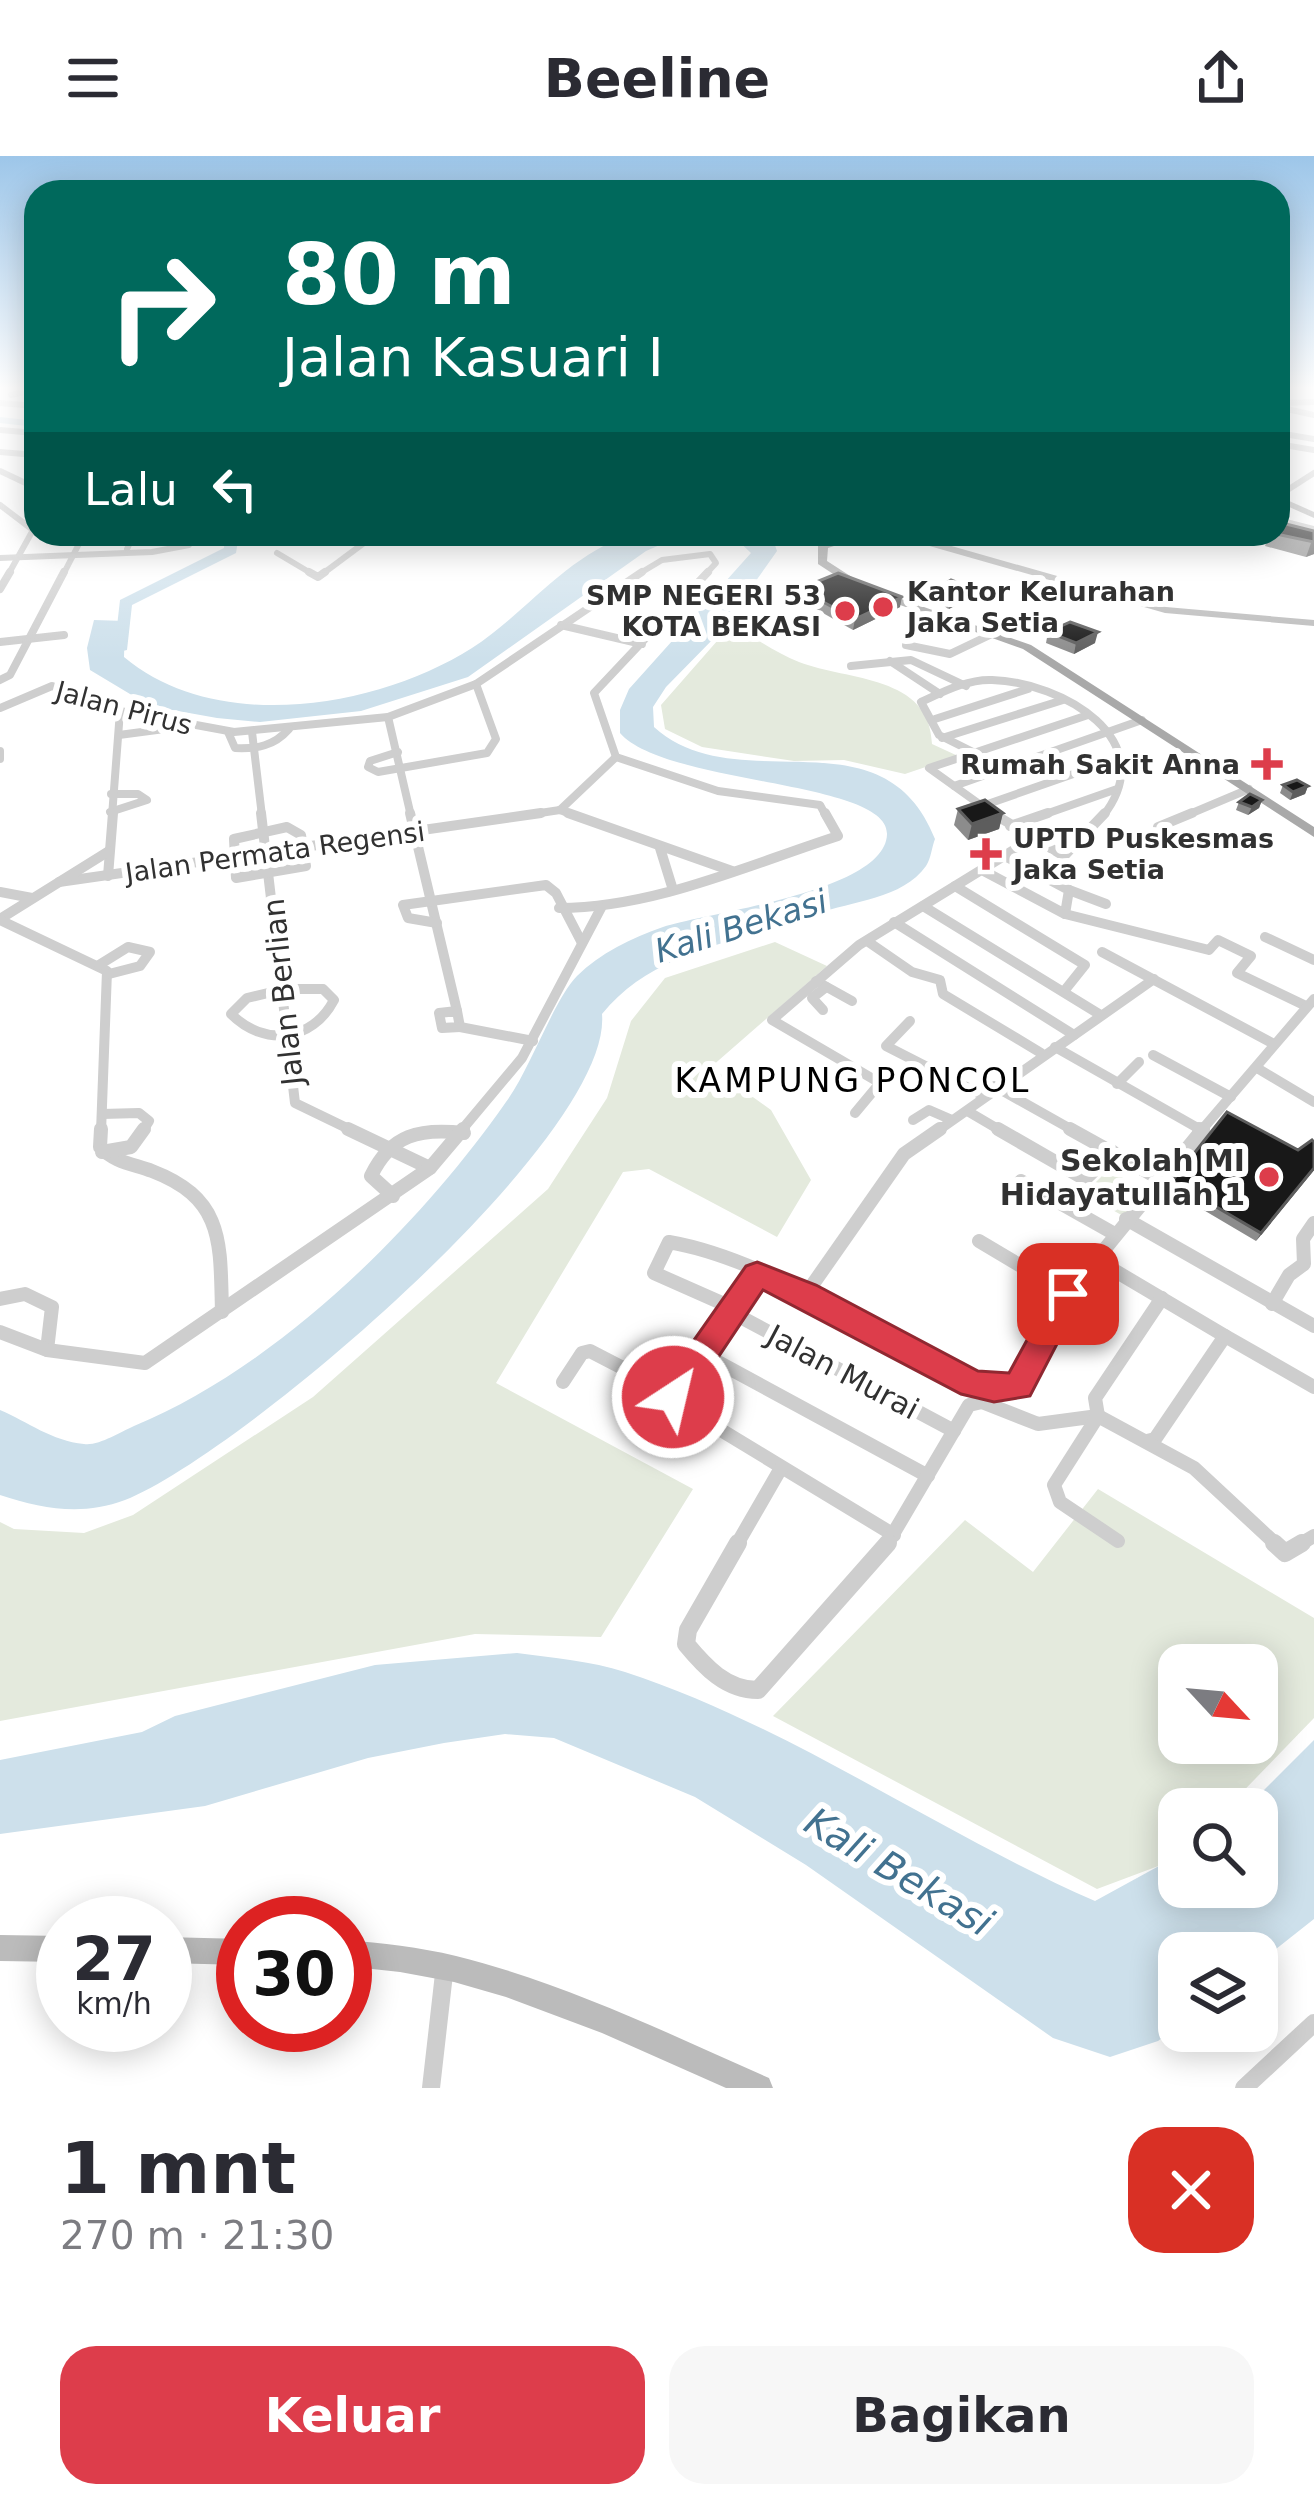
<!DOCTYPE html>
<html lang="id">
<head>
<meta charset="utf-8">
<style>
	:root { --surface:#fff; --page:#f7f7f7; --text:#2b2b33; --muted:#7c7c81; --accent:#dd3d4b }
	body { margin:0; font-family:"DejaVu Sans",sans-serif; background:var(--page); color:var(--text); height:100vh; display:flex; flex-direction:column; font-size:45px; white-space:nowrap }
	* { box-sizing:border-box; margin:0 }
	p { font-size:39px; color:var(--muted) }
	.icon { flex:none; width:66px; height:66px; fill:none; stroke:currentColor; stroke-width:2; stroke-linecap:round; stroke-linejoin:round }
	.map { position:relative; height:1932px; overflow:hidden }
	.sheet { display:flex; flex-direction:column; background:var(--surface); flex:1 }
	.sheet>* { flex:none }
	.guide { position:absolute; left:24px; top:24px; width:1266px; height:366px; border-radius:36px; box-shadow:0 6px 30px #0003; background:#00695c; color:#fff; overflow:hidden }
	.needle { width:78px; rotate:116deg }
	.controls { position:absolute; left:1158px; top:1488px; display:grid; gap:24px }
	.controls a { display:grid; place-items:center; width:120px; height:120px; border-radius:24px; background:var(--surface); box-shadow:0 6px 30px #0003; font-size:60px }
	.speed { position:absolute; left:36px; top:1740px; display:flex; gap:24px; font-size:60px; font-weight:700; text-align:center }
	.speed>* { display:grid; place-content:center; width:156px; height:156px; border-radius:50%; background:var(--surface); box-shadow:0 6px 30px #0003; line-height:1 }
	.speed small { font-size:30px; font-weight:400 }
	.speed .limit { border:18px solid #d22; background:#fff; color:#111 }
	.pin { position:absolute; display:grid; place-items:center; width:102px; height:102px; color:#fff; margin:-51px; border-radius:24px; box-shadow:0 6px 18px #0006 }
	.me { position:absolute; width:132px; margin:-66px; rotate:35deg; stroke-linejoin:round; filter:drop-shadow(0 0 9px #0008) }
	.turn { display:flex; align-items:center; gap:42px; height:252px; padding:0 60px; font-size:54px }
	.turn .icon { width:156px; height:156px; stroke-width:2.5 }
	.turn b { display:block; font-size:84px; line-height:102px }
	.then { display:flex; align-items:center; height:114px; padding:0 60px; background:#0003; gap:24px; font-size:45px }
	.round { display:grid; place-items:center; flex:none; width:126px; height:126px; border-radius:36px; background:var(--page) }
	.overview { display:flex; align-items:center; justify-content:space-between; height:204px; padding:0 60px }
	h1 { font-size:72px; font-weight:700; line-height:90px }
	.cta { display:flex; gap:24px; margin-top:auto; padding:24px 60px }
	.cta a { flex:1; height:138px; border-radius:36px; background:var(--accent); color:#fff; font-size:48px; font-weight:700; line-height:138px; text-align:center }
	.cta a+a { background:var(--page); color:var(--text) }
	header { display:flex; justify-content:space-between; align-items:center; height:156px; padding:0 60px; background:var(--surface); font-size:54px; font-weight:700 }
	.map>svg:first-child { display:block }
	.green { fill:#e4eadd; fill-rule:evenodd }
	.water { fill:#cde0eb }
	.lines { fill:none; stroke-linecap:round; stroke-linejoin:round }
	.river { fill:#cde0eb; fill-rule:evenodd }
	.street-far4 { stroke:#cecece; stroke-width:6 }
	.street-far3 { stroke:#cecece; stroke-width:8 }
	.street-far2 { stroke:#cecece; stroke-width:10 }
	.street-far1 { stroke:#cecece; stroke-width:14 }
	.street { stroke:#cecece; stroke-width:18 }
	.secondary { fill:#bbb; fill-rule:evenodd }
	.primary { fill:#a9a9a9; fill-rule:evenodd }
	.wall { fill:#8c8c8c }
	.shaded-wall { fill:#5d5d5d }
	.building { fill:#181818; stroke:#5d5d5d; stroke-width:3 }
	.route { fill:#dd3d4b; stroke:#902831; stroke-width:3 }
	.poi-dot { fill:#dd3d4b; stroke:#fff; stroke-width:4.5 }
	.labels { text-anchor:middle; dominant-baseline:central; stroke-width:12; stroke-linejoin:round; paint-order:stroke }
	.far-poi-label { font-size:27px; font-weight:bold; fill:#313131; stroke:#fff; text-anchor:start }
	.far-street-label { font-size:27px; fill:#313131; stroke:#fff }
	.street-label { font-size:30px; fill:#313131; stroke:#fff }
	.poi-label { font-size:30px; font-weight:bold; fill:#313131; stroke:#fff; text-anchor:end }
	.water-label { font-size:33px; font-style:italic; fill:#427290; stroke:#fff }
	.neighbourhood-label { font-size:33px; letter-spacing:3px; fill:#000; stroke:#fff }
	.near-water-label { font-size:39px; font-style:italic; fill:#427290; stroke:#fff }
</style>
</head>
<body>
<header><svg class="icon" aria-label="menu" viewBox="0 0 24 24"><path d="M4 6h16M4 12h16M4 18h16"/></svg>Beeline<svg class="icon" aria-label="share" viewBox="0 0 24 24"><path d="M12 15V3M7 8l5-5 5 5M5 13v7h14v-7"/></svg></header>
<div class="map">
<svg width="1314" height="1932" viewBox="0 0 1314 1932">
	<rect width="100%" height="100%" fill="#fff"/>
	<g class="green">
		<path d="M732,468c21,13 44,29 67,38 50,19 131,13 133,82l26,12 -53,18 -61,-14 -50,1 -92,-14 -37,-18 -4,-24z"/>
		<path d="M775,786l52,24 -116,101 60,43 40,70 -34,57 -128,-68 -26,3 -127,211 197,106 -92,148 -126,-3 -475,87v-199l14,7 70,4 49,-18 180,-118 235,-208 59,-91 24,-77 34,-43z"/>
		<path d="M1109,1013l38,24 -22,24 -41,-23z"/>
		<path d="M1098,1333l216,129v100l-88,91h-47l-2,50 -80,30 -324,-173 192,-196 68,52zM1179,1509h78v78h-78z"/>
	</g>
	<g class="water">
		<path d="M685,378l-39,17 -178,126 -107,34 -101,11 -43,-4 -67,-12 -60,-36 -3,-22 7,-28 31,1 -1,36c93,78 253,51 348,-9 53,-34 96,-94 158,-113 16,-5 39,-1 55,-1z"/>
		<path d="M731,378h40l6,17 -58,82 -53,54 -13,20 1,20c84,76 229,-20 281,112 -3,7 -4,20 -9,27 -23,33 -75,35 -109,48 -74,28 -162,34 -215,100 11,124 -363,441 -477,486 -43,16 -82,9 -125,-5v-85c28,12 52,31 84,34 15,2 36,-12 50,-18 143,-59 284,-198 372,-324 25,-34 47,-101 71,-126 23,-23 55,-38 86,-49 45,-15 223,-35 224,-93 1,-54 -222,-49 -267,-101v-23l9,-21 122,-136z"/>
		<path d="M517,1497c36,5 74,8 108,19 165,54 312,160 470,229l84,-46v32h78v-78h-12l69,-69v179l-57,45v-11h-78v72l-21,16 -48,16 -57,-19 -247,-173 -111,-68 -141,-59 -49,-4 -61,9 -76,15 -163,48 -205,28v-74l142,-28 33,-16 200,-51z"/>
	</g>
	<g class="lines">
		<g class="river">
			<path d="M0,261l36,4v6l-36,-4z"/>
			<path d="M225,378h14l-3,19 -104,52 -5,45 -13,3 6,-53 104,-52z"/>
		</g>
		<g class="street-far4">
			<path d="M11,239l22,-5"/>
			<path d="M0,247l36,3"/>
			<path d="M1279,247l35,-1"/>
			<path d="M1278,251l36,8"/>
			<path d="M0,274l36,3"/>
			<path d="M1278,277l36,6"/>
			<path d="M1278,288l36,6"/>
			<path d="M0,296l36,3"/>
			<path d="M0,315l36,17"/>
			<path d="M1278,340l36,-23"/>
			<path d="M0,349l33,25 -25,45"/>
			<path d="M1278,364l36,9"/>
			<path d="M440,378l5,6"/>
			<path d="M127,393l7,-15"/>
			<path d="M277,397l37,22"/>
			<path d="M0,402l152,-6 37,-7 7,-11"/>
			<path d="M63,419l21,-41"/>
			<path d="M321,419l55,-41"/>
			<path d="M637,419l25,-15 48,-6 6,9 -11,12"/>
		</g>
		<g class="street-far3">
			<path d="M309,416l9,5 7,-5"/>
			<path d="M708,416l-114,121 22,64 102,34 102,14 6,11"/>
			<path d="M0,433l10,-17"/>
			<path d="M561,469l81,19"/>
			<path d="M0,486l64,-7"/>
			<path d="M906,489l44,9 44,-21"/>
			<path d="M890,505l50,33"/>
			<path d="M851,510l60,-6 55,26"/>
			<path d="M0,524l10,-5 54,-103"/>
			<path d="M0,552l52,-22 68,25 114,21 154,-15 88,-33 166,-112"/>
			<path d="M388,561l23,99"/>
			<path d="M935,563l93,-30"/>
			<path d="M228,576l7,16c22,1 39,-2 54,-19"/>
			<path d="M252,576l10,84"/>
			<path d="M119,579l53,-7"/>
			<path d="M942,582l121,-38"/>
			<path d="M0,595v8"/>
			<path d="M398,596l-28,9 -2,6 10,5 109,-19 9,-14 -20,-55"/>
			<path d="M973,596l-34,-17 -18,-33c22,-10 46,-23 71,-22 70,2 171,60 111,136"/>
			<path d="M954,630l188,-66"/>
			<path d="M982,650l140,-49"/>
			<path d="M560,654l16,6"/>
			<path d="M560,654l56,-53"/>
			<path d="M110,656l37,-12 -9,-6h-27"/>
			<path d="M112,660l8,-105"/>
			<path d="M520,660l40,-6"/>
			<path d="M996,660l-67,-48 159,-53"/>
			<path d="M1040,660l77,-27"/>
			<path d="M1185,660l64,-27"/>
		</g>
		<g class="street-far2">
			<path d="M261,657l34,290 60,29"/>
			<path d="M410,657l47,198"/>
			<path d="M568,657l164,58"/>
			<path d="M992,657l72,43 41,-43"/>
			<path d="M1010,670l38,-13"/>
			<path d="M287,671l14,8 5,31 -70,12 -2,-39z"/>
			<path d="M1158,671l34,-14"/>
			<path d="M660,692l13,42"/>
			<path d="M982,714l83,44 4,-24 -64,-34"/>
			<path d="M108,720l5,-63"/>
			<path d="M59,726l482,-69"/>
			<path d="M955,730l130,79 -20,25"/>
			<path d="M1069,734l37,14"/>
			<path d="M0,736l32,6"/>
			<path d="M923,750l176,108"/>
			<path d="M559,752c95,0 189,-43 279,-72l-13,-23"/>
			<path d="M1065,758l144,36 9,-10 33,16 -14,17 69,33"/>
			<path d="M0,763l109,-68"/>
			<path d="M0,764l107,51 -6,161"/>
			<path d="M894,766l180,113"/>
			<path d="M437,767l-29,-5 -5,-13 143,-20 10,8 26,50"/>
			<path d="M1265,781l49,23"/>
			<path d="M867,785l45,31 28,8 3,14 98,59"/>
			<path d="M1102,796l172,92"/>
			<path d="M99,809l29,-18 22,5 -10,14 -31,8"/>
			<path d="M816,825l36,20"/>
			<path d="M285,833h38l11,11c-22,42 -70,47 -103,14l16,-16z"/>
			<path d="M823,854l-11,-12 14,-11"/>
			<path d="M457,855l3,16 -18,1 -3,-15z"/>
			<path d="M910,865l-24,25 96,49"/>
			<path d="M460,871l73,14"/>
			<path d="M1055,891l148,84"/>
			<path d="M1153,899l78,42"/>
			<path d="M1257,912l57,34"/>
			<path d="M1117,928l22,-22"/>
			<path d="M994,930l82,46"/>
			<path d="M969,956l34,20"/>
			<path d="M855,957l25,-30 -108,-63 87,-75 171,-105"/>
			<path d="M102,958l37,-1 10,8 -7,11"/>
			<path d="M913,964l16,-10 23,10"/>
			<path d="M422,976h30"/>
			<path d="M460,976l62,-74 79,-150"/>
			<path d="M936,976l218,-153"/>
			<path d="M1200,976l114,-133"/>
		</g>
		<g class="street-far1">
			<path d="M101,973l-1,18c14,15 33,17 52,24 73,28 68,72 70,141"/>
			<path d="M348,973l82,39"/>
			<path d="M998,973l87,50 28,-27"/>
			<path d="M1070,973l92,51"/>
			<path d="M1199,973l4,2"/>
			<path d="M102,996l29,-5 13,-18"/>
			<path d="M1021,1025l92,52"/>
			<path d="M393,1040l-22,-20c20,-42 49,-48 93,-43"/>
			<path d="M1126,1063l188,107"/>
			<path d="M979,1085l89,53"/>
			<path d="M1095,1103l130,77 -70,103 -8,2"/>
			<path d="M806,1138l98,-140 36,-25"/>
			<path d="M0,1143l25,-5 27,13 -5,43"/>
			<path d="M1272,1148l17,-29 15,-11 -1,-25 11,-16"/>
			<path d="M733,1152l-79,-35 15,-31c99,17 218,97 308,147"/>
			<path d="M733,1157l221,118"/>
			<path d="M0,1176l47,18 98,13 285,-195 33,-39"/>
			<path d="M1225,1180l89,51"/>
			<path d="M703,1198l225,122"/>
			<path d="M563,1226l19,-29 8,-2 83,43 5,10 216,131"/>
			<path d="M973,1228l45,2 50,-92 135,-165"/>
			<path d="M673,1238l84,-120"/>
			<path d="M982,1246l56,22 60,-8 96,52 84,78"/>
			<path d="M1118,1385l-58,-39 -6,-17 44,-69 -3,-18 67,-100"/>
			<path d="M736,1390l45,-78"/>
			<path d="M886,1390l83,-141 13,-3"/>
			<path d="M1297,1390l17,-10"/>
		</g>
		<g class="street">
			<path d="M738,1387l-50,87 -2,14c19,23 40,46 72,46l130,-147"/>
			<path d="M1274,1387l11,10 17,-10"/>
			<path d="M431,1932l14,-123"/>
			<path d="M1244,1932l70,-65"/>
		</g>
		<g class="secondary">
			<path d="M1278,340l36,16v6l-36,-16z"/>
			<path d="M831,378l96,5 239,68 148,13v6l-149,-13 -239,-68 -90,-8z"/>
			<path d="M0,1779l63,1v26l-63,-1z"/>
			<path d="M165,1781l78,2v26l-78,-2z"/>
			<path d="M345,1784c37,3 74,7 111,16 109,27 211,77 313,122l4,10h-47l-124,-55 -96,-36 -52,-15 -54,-10 -55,-6z"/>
		</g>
		<g class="primary">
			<path d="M818,378h10v7l22,-7h11v3l-33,11 -1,13 31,20v4h-8l-32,-21z"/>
			<path d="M879,435l152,54 283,182v10l-291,-188 -148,-53 -1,-2z"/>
		</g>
	</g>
	<g class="wall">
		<path d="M1314,375v23l-8,3 -41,-11 4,-12z"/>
		<path d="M799,433l101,18 -47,23 -55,-31z"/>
		<path d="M932,436l37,6 -20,11 -19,-7z"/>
		<path d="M1048,476l47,11 -21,11 -28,-11z"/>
		<path d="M1283,629l25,1 -3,8 -15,6 -10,-7z"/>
		<path d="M1262,644l-3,8 -11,7 -12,-5 3,-8z"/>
		<path d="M958,653l45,4 -4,16 -31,11 -14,-15z"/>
		<path d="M1314,986v28l-58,71 -88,-52 4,-8 126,-31z"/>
	</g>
	<g class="shaded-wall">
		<path d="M1314,386v12l-8,3 5,-14z"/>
		<path d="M971,432l-2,10 -20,11 2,-11z"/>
		<path d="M902,441l-2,10 -47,23 2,-11z"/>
		<path d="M1098,476l-3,11 -21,11 2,-11z"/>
		<path d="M1308,630l-3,8 -15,6 3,-8z"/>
		<path d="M1262,644l-3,8 -11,7 4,-8z"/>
		<path d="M1003,657l-4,16 -31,11 4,-16z"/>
		<path d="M1314,1012v2l-58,71 5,-8z"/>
	</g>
	<g class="building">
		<path d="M1282,367l32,8v11l-38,-8h2v-8z"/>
		<path d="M838,417l64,24 -47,22 -56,-30z"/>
		<path d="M951,424l20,8 -20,10 -19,-6z"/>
		<path d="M1070,466l28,10 -22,11 -28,-11z"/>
		<path d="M1297,624l11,6 -15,6 -10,-7z"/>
		<path d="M1250,638l12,6 -10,7 -13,-5z"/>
		<path d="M985,644l18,13 -31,11 -14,-15z"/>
		<path d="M1227,956l71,38 14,-10 2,2v26l-53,65 -89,-52z"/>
	</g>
	<linearGradient id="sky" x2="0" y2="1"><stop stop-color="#9dc6e9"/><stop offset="0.46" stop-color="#fff"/><stop offset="1" stop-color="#fff" stop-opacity="0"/></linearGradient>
	<rect width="1314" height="504" fill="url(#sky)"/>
	<path class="route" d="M757,1106l59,23 162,86 31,2 48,-88 11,-3 15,12 -53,102 -36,6 -33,-8 -198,-104 -78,117h-24l-5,-10 5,-10 85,-121z"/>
	<g class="poi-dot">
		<circle cx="883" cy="451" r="12"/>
		<circle cx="845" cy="455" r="12"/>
		<path d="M1261 590h12v12h12v12h-12v12h-12v-12h-12v-12h12z"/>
		<path d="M980 680h12v12h12v12h-12v12h-12v-12h-12v-12h12z"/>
		<circle cx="1269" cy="1021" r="12"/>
	</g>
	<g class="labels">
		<g class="far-poi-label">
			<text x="907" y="435">Kantor Kelurahan<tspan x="907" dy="31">Jaka Setia</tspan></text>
			<text x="821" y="439" text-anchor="end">SMP NEGERI 53<tspan x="821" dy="31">KOTA BEKASI</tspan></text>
			<text x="1240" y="608" text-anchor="end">Rumah Sakit Anna</text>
			<text x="1013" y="682">UPTD Puskesmas<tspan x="1013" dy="31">Jaka Setia</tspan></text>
		</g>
		<g class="far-street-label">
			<text transform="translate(124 552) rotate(15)">Jalan Pirus</text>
			<text transform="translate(275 696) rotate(-8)">Jalan Permata Regensi</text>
		</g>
		<g class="street-label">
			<text transform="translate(283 836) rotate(-96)">Jalan Berlian</text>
			<text transform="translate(843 1216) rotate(28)">Jalan Murai</text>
		</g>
		<g class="poi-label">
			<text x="1245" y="1004">Sekolah MI<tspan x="1245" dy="34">Hidayatullah 1</tspan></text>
		</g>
		<g class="water-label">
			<text transform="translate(741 770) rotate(-17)">Kali Bekasi</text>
		</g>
		<g class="neighbourhood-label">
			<text x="853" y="924">KAMPUNG PONCOL</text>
		</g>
		<g class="near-water-label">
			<text transform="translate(899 1716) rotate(31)">Kali Bekasi</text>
		</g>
	</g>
</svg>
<div class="controls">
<a><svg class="needle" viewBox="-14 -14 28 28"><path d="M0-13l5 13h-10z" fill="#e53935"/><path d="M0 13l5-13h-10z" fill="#7c7c81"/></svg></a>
<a><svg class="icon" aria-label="search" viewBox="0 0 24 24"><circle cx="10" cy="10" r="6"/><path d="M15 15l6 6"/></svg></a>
<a><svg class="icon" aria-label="layers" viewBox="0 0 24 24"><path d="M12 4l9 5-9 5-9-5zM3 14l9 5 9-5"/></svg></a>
</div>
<div class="speed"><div>27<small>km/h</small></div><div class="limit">30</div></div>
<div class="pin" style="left:1068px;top:1138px;background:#d93025"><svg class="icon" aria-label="arrive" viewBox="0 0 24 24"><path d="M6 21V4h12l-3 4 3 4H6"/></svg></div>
<svg class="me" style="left:673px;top:1241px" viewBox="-20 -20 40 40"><circle r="17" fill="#dd3d4b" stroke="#fff" stroke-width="3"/><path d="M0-11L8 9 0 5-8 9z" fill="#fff"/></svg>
<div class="guide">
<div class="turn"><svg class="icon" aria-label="right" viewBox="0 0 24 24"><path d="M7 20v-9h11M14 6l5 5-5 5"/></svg><div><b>80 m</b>Jalan Kasuari I</div></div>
<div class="then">Lalu<svg class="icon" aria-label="left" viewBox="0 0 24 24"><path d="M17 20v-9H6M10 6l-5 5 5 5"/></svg></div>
</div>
</div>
<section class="sheet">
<div class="overview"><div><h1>1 mnt</h1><p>270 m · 21:30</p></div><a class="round" style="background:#d93025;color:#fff"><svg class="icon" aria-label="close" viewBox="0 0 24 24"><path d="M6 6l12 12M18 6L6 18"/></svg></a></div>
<div class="cta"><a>Keluar</a><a>Bagikan</a></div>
</section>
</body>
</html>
